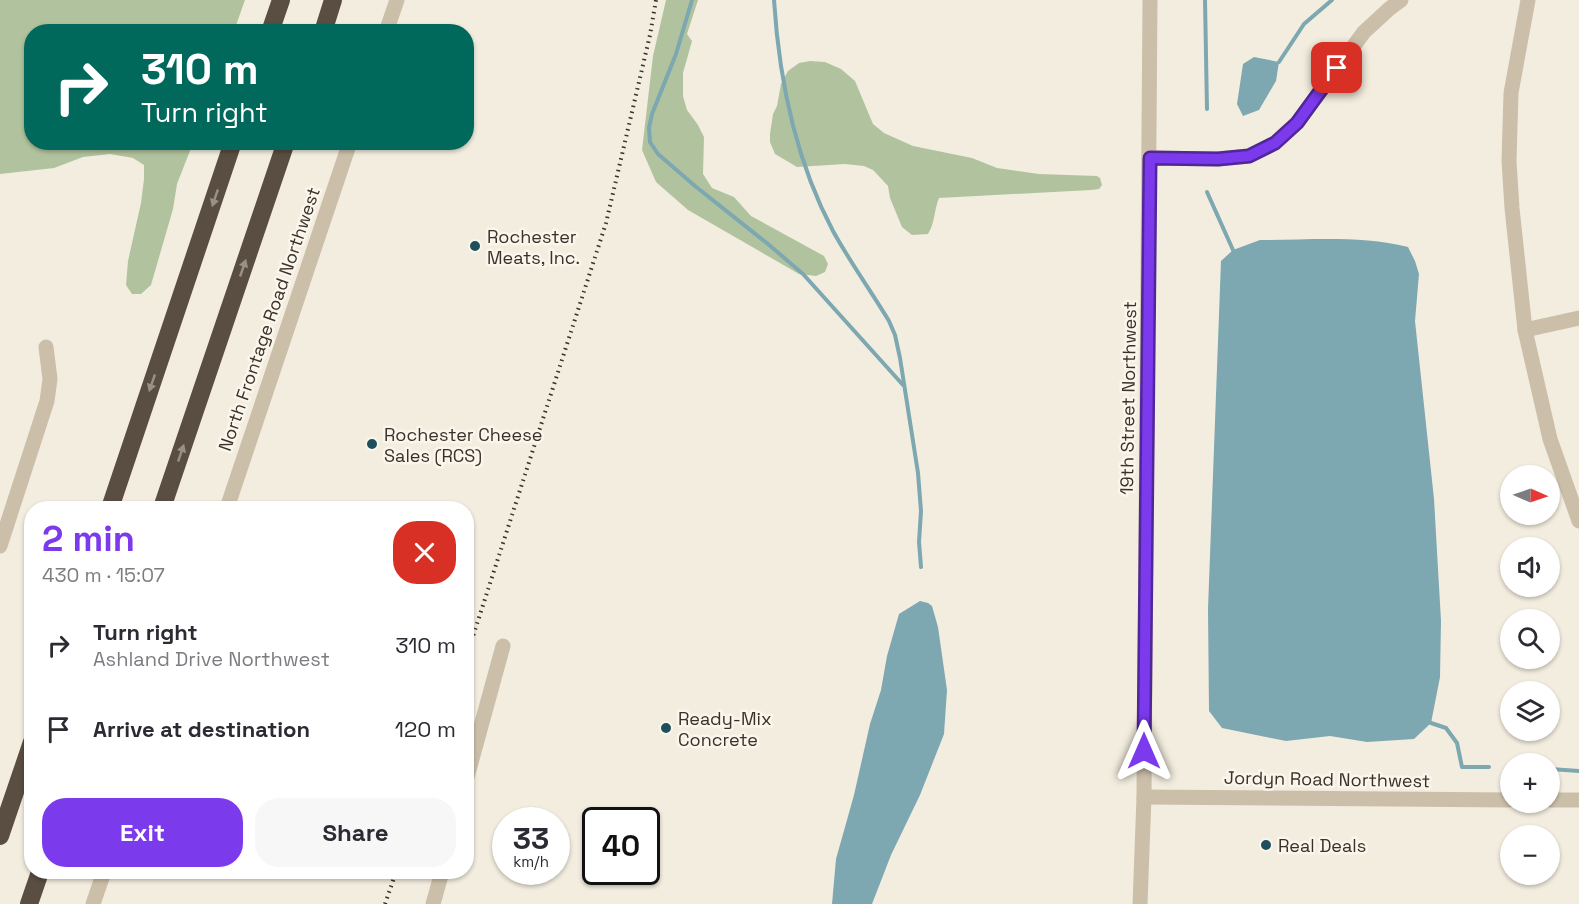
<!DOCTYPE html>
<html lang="en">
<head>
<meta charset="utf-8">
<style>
	:root { --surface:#fff; --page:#f7f7f7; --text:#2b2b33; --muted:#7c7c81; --accent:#7c3aed }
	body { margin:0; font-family:"Space Grotesk",sans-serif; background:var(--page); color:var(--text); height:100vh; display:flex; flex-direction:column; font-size:22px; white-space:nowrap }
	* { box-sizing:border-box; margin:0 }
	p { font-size:20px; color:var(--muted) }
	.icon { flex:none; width:33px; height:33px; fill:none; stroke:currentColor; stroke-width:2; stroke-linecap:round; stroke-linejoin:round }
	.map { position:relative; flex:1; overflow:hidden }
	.side { position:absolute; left:24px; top:501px; width:450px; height:378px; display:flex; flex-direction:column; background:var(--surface); border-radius:24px; box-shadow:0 2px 4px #0004 }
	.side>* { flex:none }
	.guide { position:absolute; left:24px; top:24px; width:450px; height:126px; border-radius:24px; box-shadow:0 2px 4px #0004; background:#00695c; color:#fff; overflow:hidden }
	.needle { width:39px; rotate:92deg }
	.controls { position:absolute; left:1500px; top:465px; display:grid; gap:12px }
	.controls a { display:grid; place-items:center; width:60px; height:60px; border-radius:50%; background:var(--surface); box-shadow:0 2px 4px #0004; font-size:30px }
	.speed { position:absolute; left:492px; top:807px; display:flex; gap:12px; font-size:30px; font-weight:700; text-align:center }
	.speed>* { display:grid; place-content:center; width:78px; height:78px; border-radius:50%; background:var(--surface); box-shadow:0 2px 4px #0004; line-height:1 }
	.speed small { font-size:15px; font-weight:400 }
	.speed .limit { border:3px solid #111; border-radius:9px; background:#fff; color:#111 }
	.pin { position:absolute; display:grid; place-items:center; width:51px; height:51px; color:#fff; margin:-26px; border-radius:12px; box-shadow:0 3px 9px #0006 }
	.me { position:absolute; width:66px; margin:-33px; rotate:0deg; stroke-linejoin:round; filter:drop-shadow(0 0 4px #0008) }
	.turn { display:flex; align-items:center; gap:21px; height:126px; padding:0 18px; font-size:27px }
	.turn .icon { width:78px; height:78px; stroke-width:2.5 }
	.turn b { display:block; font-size:42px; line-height:51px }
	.round { display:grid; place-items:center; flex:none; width:63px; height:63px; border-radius:24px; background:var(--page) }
	.head { display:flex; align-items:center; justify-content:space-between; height:102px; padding:0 18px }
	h1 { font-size:36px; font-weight:800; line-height:45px; color:var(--accent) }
	.cta { display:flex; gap:12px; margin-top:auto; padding:12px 18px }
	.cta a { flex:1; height:69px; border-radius:24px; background:var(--accent); color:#fff; font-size:24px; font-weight:800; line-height:69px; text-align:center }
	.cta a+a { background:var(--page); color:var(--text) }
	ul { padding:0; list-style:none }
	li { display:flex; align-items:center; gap:18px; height:84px; padding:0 18px }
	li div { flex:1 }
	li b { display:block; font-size:22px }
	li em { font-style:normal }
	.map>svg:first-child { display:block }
	.green { fill:#b1c39e }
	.water { fill:#7da7b1 }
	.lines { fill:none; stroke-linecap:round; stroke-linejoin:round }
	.stream { stroke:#7da7b1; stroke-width:4 }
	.minor { stroke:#ccbfaa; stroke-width:15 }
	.highway { stroke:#5a4d41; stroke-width:18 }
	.rail { stroke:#39312a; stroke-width:4; stroke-dasharray:1.5 4.5; stroke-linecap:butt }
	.oneway { fill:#9a9185 }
	.route-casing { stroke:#51269a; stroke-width:15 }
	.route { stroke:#7c3aed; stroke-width:10 }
	.poi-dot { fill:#1f4f5c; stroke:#faf6ec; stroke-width:2 }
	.labels { text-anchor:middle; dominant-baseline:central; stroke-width:5; stroke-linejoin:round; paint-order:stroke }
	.poi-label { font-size:18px; fill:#39312a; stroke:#faf6ec; text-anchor:start }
	.street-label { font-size:18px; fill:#39312a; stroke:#faf6ec }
</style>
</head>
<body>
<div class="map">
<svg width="1579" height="904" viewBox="0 0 1579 904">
	<rect width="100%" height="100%" fill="#f3eddf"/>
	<g class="green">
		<path d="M0,0h245l-11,31 -202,1v110l161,1 -16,41 -4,25 -22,76 -10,9h-9l-6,-9 2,-24 13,-58 3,-24v-14l-11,-7 -23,-4 -27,3 -29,11 -54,6z"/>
		<path d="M666,0h32l-11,34 5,7 -9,32v23l4,14 11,15 6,12 -1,37 9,14 22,9 17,19 73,40 4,8 -3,8 -9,4 -17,-2 -111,-64 -32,-28 -14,-32 11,-94z"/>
		<path d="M810,61l15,1 16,7 14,12 18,43 11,9 29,13 59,12 25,10 42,6 58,2 3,2 2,7 -3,4 -8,1 -152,8c-5,12 -4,25 -11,36l-16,1 -10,-8 -12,-29 -2,-12 -15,-16 -9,-4 -19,-2 -48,3 -22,-13 -5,-12v-8l3,-20 4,-8 4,-22 7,-13 11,-8z"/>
	</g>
	<g class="water">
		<path d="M1254,57l25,5 -3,19 -17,29 -16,6 -6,-12 6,-40z"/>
		<path d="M1260,240c48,0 100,-5 148,7l7,14 4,13 -4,47 19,178 7,122 -1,56 -9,46 -17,16 -47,3 -37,-6 -44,5 -64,-13 -13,-17 -1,-102 13,-348 12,-11z"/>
		<path d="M920,601l8,2 4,3 6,21 9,63 -3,44 -24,61 -29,60 -19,49h-40l4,-45 18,-64 16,-71 11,-34 6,-34 12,-42z"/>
	</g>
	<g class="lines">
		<g class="stream">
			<path d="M692,0l-16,54 -24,60 -3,14 1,14 8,12 37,32 73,58 35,30 100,111"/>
			<path d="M774,0c5,79 22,161 59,231 17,31 38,60 56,90l6,14 5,23 18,115 3,38 -2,31 2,25"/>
			<path d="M1205,0l2,109"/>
			<path d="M1279,62l25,-38 28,-24"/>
			<path d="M1207,192l26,58"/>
			<path d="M1431,723l15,5 11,15 5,24h27"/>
			<path d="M1550,769l29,2"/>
		</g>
		<g class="minor">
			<path d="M1528,0l-17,93 -2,68 3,47 13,122 25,109 29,82"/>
			<path d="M386,32l11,-32"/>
			<path d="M1150,158l68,1 31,-3 26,-13 22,-20 67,-91 25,-23 12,-9"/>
			<path d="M1525,330l54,-12"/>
			<path d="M227,508l123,-366"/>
			<path d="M0,546l47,-145 3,-22 -4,-32"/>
			<path d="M466,781l37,-135"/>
			<path d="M1144,797l366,3"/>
			<path d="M1550,800h29"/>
			<path d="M93,904l11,-32"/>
			<path d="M433,904l9,-32"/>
			<path d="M1140,904l4,-107 6,-797"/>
		</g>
		<g class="highway">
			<path d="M270,32l11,-32"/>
			<path d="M323,32l10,-32"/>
			<path d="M110,508l123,-366"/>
			<path d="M162,508l124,-366"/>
			<path d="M0,836l32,-94"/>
			<path d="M29,904l11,-32"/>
		</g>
		<g class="rail">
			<path d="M466,658l140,-435 44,-188 6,-35"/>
			<path d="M385,904l11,-32"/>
		</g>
	</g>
	<defs><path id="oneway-solid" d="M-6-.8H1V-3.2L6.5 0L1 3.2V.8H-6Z" transform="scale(1.5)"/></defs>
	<g class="oneway">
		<use href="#oneway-solid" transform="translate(215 198) rotate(109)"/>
		<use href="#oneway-solid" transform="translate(243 268) rotate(-71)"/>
		<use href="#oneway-solid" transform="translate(152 383) rotate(109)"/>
		<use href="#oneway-solid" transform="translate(181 453) rotate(-71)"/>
	</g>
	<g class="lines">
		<defs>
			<path id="route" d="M1144,751l6,-593 68,1 31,-3 26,-13 22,-20 40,-55"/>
		</defs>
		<use href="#route" class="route-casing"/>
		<use href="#route" class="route"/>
	</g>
	<g class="poi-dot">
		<circle cx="475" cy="246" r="6"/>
		<circle cx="372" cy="444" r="6"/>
		<circle cx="666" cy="728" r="6"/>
		<circle cx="1266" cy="845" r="6"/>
	</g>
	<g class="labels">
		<g class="poi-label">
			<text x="487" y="236">Rochester<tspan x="487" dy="21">Meats, Inc.</tspan></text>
			<text x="384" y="434">Rochester Cheese<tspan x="384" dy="21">Sales (RCS)</tspan></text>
			<text x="678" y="718">Ready-Mix<tspan x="678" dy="21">Concrete</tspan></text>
			<text x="1278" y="845">Real Deals</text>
		</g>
		<g class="street-label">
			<text transform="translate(269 319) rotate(-71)">North Frontage Road Northwest</text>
			<text transform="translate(1128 398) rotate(-89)">19th Street Northwest</text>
			<text transform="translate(1327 779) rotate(1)">Jordyn Road Northwest</text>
		</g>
	</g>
</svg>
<div class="controls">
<a><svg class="needle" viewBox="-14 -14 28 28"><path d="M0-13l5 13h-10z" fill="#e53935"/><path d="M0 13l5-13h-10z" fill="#7c7c81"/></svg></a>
<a><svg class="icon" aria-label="sound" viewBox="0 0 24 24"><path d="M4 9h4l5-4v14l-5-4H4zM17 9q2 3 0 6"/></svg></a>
<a><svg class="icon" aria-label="search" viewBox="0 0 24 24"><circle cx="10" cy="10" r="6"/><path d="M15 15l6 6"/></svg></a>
<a><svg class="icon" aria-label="layers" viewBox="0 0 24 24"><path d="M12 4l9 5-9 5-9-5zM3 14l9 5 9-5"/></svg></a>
<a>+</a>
<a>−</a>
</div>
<div class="speed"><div>33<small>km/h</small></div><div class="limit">40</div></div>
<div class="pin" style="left:1337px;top:68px;background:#d93025"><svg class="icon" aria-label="arrive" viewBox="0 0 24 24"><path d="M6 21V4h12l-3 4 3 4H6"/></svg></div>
<svg class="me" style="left:1144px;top:751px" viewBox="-20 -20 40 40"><path d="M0-17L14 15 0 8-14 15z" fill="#7c3aed" stroke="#fff" stroke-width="4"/></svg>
<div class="guide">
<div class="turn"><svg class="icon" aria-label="right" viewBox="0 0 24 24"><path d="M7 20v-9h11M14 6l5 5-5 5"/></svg><div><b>310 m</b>Turn right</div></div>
</div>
<section class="side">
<div class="head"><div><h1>2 min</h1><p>430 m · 15:07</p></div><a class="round" style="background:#d93025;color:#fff"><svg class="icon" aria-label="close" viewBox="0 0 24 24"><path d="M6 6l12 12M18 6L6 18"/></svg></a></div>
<ul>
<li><svg class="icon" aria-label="right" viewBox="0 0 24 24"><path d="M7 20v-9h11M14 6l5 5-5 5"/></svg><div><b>Turn right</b><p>Ashland Drive Northwest</p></div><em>310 m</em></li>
<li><svg class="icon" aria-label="arrive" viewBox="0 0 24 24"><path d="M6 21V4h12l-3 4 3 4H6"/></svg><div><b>Arrive at destination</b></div><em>120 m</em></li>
</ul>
<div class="cta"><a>Exit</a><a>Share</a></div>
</section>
</div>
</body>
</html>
